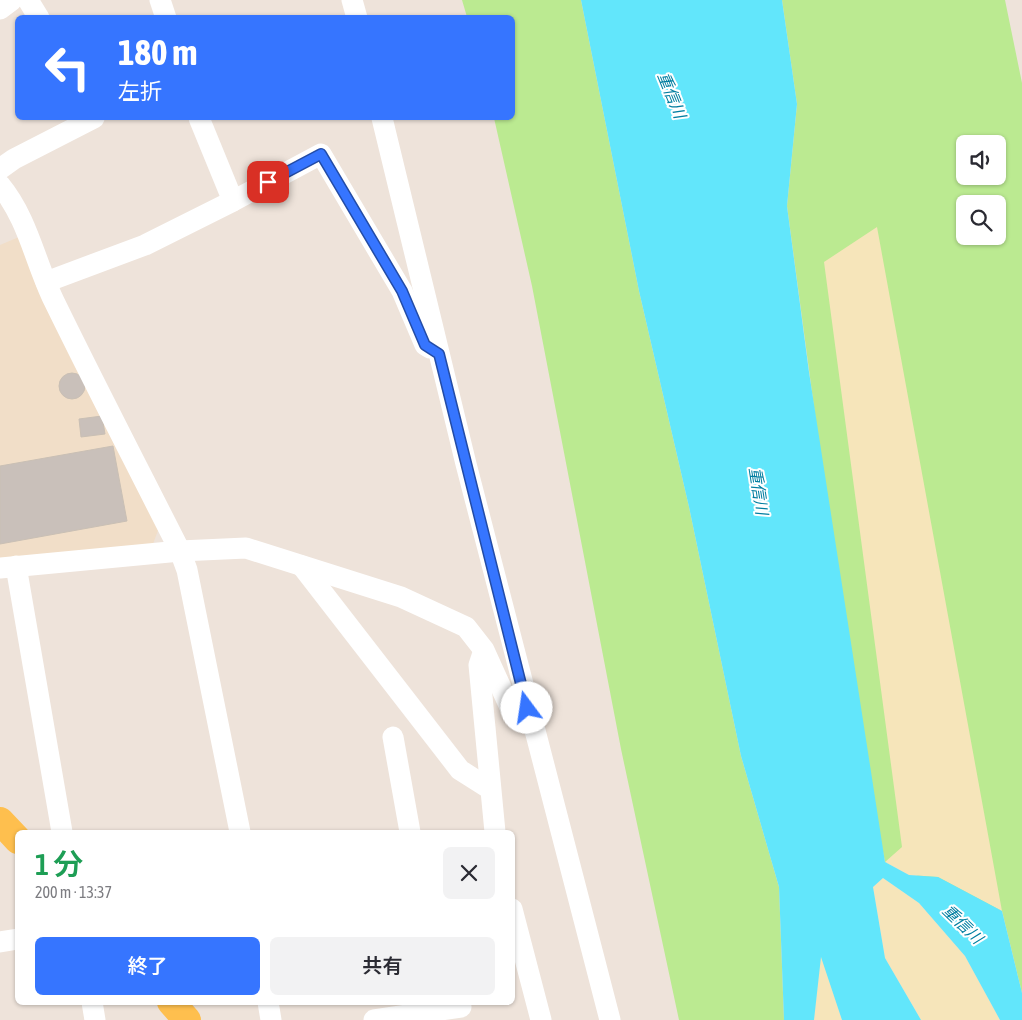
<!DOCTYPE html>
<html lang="ja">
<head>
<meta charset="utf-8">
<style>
	:root { --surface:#fff; --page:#f2f2f3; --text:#2b2b33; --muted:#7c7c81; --accent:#3675ff }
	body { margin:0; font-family:"Asap Condensed","Noto Sans JP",sans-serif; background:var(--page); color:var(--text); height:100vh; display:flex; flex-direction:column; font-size:19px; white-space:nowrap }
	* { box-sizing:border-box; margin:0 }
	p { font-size:16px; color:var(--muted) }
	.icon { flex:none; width:28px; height:28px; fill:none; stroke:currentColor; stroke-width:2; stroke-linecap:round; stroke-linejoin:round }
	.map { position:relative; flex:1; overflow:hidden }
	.side { position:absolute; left:15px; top:830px; width:500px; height:175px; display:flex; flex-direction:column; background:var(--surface); border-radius:8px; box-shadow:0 1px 4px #0004 }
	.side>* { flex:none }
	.top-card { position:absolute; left:15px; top:15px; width:500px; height:105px; border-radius:8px; box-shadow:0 1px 4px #0004; background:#3675ff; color:#fff; overflow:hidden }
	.fabs { position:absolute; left:956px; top:135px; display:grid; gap:10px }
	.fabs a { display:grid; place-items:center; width:50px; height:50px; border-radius:8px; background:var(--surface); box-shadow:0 1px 4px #0004; font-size:25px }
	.pin { position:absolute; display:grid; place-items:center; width:42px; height:42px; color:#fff; margin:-21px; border-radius:10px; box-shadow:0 2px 8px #0006 }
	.me { position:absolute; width:55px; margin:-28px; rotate:346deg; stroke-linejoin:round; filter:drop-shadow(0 0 4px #0008) }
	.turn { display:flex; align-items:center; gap:18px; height:105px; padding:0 20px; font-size:22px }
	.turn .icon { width:65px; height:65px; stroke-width:2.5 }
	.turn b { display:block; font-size:35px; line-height:42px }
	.round { display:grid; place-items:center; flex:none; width:52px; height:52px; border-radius:8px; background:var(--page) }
	.summary { display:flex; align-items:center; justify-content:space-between; height:85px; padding:0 20px }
	h1 { font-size:30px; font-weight:600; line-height:38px; color:#1e9e55 }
	.primary-button { display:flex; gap:10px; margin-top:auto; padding:10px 20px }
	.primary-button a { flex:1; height:58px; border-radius:8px; background:var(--accent); color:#fff; font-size:20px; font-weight:600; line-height:58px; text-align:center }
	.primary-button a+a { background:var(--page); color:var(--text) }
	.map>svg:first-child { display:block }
	.education { fill:#f1dec8 }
	.green { fill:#bbea91; fill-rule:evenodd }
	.sand { fill:#f6e5ba }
	.water { fill:#62e6fb }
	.building { fill:#c9c0ba; stroke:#c9bfb4 }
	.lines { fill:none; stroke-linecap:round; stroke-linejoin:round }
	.minor { stroke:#fff; stroke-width:21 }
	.major { stroke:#febf4e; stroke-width:28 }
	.route-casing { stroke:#234ca6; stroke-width:12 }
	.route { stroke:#3675ff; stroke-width:9 }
	.labels { text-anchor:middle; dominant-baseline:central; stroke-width:4; stroke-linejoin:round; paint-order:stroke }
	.water-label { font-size:16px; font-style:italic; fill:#017ea0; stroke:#fff }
</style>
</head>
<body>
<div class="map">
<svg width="1022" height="1020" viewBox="0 0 1022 1020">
	<rect width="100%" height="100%" fill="#eee3da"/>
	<path class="education" d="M19,237l141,288 -7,19 -153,16v-315z"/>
	<g class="green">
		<path d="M462,0h119l58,291 50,216 52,249 38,131 5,133h-105l-58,-271 -89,-463 -38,-168h18v-100l-45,-1z"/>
		<path d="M782,0h223l17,83v910l-20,-82 -117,-49 -31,-157 -67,-499 10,-102zM965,144h33v32h-33zM965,204h33v32h-33z"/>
	</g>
	<g class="sand">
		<path d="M877,227l125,684 -64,-34 -29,-2 -24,-13 17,-15 -78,-585z"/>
		<path d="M883,878l36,25 46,53 35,64h-79l-36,-62 -12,-71z"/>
		<path d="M821,955l21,65h-28z"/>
	</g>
	<path class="water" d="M581,0h201l15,104 -10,102 22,166 76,490 24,13 29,2 64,34 20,82v27h-22l-35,-64 -46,-53 -36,-25 -10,9 12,71 36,62h-79l-21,-63 -7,63h-30l-5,-133 -38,-131 -52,-249 -50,-216z"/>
	<g class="building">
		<circle cx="72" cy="386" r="13"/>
		<path d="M102,416l3,18 -24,3 -2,-18z"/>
		<path d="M113,446l14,75 -127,23v-78z"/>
	</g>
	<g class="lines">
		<g class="minor">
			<path d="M28,0l11,18"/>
			<path d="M160,0l6,18"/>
			<path d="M352,0l5,18"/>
			<path d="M0,9l12,-9"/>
			<path d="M199,118l34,83"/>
			<path d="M382,118l84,346 144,556"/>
			<path d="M0,169l14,-10 80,-41"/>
			<path d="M0,185c28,34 35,77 54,116 41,84 84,167 126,250l7,19 53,262"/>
			<path d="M46,282l99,-37 88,-44 88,-47 81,137 23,54 5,3"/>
			<path d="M16,566l46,266"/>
			<path d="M302,566l158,204 30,19"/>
			<path d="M0,568l180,-17 66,-3 155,49 65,30 18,23 29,64 19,12"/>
			<path d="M483,653l-4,12 16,167"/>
			<path d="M393,737l17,95"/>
			<path d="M512,909l29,111"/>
			<path d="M0,942l18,-3"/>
			<path d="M92,1002l3,18"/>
			<path d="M268,1002l3,18"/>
			<path d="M374,1020l87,-13"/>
		</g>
		<g class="major">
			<path d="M0,821l18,19"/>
			<path d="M171,1002l16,18"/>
		</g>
	</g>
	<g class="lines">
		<defs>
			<path id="route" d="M268,182l53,-28 81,137 23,54 14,9 88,354"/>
		</defs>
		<use href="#route" class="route-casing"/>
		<use href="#route" class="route"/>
	</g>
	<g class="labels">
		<g class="water-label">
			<text transform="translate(672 95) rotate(68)">重信川</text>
			<text transform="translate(759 491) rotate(81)">重信川</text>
			<text transform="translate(963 924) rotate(44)">重信川</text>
		</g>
	</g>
</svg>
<div class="fabs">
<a><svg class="icon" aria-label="sound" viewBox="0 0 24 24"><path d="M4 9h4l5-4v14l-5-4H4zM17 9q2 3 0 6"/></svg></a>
<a><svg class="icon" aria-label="search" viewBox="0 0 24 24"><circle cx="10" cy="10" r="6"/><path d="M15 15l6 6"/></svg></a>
</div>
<div class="pin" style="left:268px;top:182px;background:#d93025"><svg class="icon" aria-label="arrive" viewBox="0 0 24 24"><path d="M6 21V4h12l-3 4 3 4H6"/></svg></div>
<svg class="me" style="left:527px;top:708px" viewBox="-20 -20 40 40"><circle r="19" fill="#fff"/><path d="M0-13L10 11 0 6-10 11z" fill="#3675ff"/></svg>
<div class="top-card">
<div class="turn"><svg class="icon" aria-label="left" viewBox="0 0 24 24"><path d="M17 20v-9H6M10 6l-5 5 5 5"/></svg><div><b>180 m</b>左折</div></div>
</div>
<section class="side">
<div class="summary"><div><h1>1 分</h1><p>200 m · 13:37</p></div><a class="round"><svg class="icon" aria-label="close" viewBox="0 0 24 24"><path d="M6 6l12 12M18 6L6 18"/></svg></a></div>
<div class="primary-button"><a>終了</a><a>共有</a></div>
</section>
</div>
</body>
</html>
